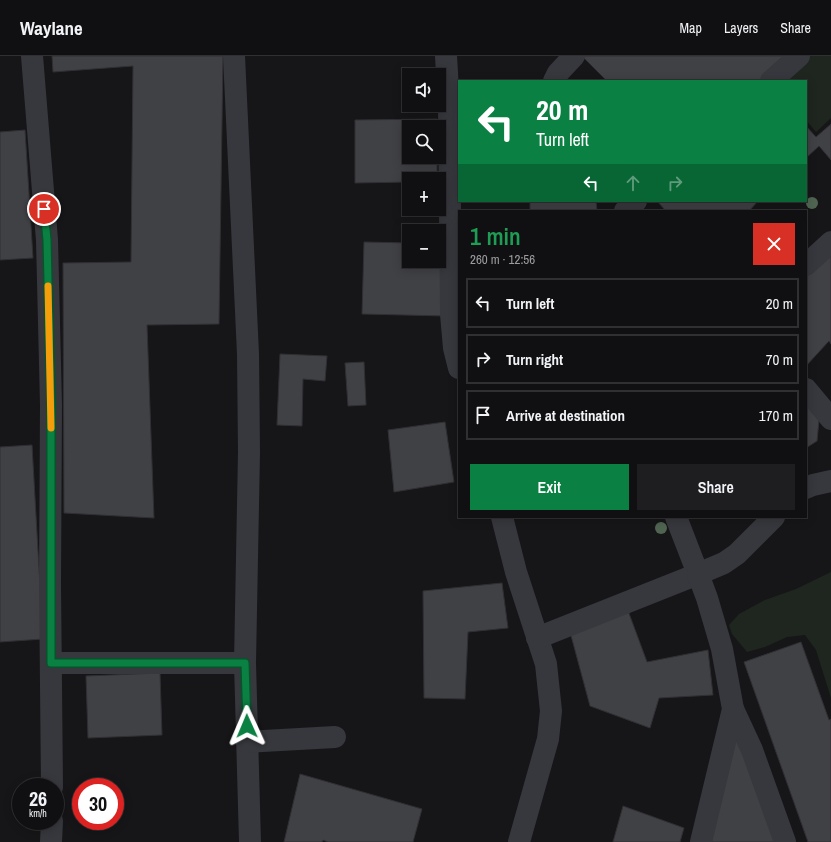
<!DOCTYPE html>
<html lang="en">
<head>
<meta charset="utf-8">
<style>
	:root { --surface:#101012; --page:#1e1e20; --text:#f1f3f6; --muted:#9c9d9f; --line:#303032; --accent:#0b8043 }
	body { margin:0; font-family:"Archivo Narrow",sans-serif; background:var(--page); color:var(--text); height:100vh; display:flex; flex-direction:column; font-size:15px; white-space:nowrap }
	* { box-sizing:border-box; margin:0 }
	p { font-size:13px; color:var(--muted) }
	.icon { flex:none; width:22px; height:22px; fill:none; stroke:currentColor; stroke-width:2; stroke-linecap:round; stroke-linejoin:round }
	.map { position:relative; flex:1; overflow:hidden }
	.details { position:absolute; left:458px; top:154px; width:349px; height:308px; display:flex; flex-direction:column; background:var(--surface); border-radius:0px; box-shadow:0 2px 10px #0003,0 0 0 1px var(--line) }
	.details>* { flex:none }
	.hud { position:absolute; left:458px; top:24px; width:349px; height:122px; border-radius:0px; box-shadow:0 2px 10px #0003,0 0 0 1px var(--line); background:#0b8043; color:#fff; overflow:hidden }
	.fabs { position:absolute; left:402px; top:12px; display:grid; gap:8px }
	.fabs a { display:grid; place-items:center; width:44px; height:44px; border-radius:0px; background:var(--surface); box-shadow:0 2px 10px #0003,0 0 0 1px var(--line); font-size:20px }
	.speed { position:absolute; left:12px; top:722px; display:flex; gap:8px; font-size:20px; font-weight:700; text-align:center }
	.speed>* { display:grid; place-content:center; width:52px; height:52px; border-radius:50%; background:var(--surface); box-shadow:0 2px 10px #0003,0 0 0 1px var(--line); line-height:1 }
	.speed small { font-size:10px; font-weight:400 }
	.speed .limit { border:6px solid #d22; background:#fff; color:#111 }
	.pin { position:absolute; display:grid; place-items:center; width:34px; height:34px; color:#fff; margin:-17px; border:2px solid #fff; border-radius:50%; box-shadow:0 1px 4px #0007 }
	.me { position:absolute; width:44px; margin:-22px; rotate:359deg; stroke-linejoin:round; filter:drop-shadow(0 0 3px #0008) }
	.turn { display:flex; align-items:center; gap:14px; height:84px; padding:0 12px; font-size:18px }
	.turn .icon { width:52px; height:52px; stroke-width:2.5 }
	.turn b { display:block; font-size:28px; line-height:34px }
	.lanes { display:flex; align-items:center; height:38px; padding:0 12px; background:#0003; justify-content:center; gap:20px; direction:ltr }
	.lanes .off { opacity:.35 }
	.round { display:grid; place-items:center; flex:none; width:42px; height:42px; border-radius:0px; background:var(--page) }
	.head { display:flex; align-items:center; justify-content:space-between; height:68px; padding:0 12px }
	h1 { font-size:24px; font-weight:600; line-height:30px; color:#1e9e55 }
	.button { display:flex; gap:8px; margin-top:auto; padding:8px 12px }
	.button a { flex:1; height:46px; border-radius:0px; background:var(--accent); color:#fff; font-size:16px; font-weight:600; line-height:46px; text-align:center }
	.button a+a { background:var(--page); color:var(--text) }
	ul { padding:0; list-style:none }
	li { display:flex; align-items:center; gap:12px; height:50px; margin:0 8px 6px; padding:0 4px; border:2px solid var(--line); border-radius:0px }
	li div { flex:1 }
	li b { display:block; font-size:15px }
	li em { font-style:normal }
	header { display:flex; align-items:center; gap:24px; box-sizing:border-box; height:56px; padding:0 20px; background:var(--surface); border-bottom:1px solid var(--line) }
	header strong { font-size:19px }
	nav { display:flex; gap:22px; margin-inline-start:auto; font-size:14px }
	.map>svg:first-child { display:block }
	.green { fill:#1e261f }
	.building { fill:#404145; stroke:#303034 }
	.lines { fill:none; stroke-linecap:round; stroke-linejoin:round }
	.minor { stroke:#37383d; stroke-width:22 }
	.tree { fill:#506452 }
	.route-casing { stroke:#07532c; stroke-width:10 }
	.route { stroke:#0b8043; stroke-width:7 }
	.slow { stroke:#f59e0b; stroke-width:7 }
</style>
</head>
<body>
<header>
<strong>Waylane</strong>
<nav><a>Map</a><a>Layers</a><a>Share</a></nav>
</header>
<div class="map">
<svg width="831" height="786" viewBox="0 0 831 786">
	<rect width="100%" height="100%" fill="#161618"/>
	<g class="green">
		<path d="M805,0h26v62l-15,14 -10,-12v-39h-28z"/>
		<path d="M831,516v126l-15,-48 -11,-15 -18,2 -22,10 -18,5 -15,-18 -3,-9 10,-11 26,-14 31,-11z"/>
	</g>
	<g class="building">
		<path d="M52,0h171l-4,268 -72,1 7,193 -90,-5 -1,-250 68,-1 2,-196 -80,6z"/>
		<path d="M582,0h208l-28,25h-155z"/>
		<path d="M437,63v8h-28v30h28v22h-28v3l-54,1v-63z"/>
		<path d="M831,68v36l-12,-14 -13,12v-32l10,11z"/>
		<path d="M25,74l8,128 -33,2v-128z"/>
		<path d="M530,145h66l1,10h-67z"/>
		<path d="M657,145h101l-9,10h-83z"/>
		<path d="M364,186l45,1v18h30v-18l8,1 -1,72 -84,-2z"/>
		<path d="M831,199v89l-2,-3 -23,25v-89z"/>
		<path d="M280,298l47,2 -2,25 -22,-2 -1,47 -25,-1z"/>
		<path d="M364,306l2,43 -18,1 -3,-43z"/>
		<path d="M806,338l14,15 -3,32 -11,7z"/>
		<path d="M445,366l9,60 -60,10 -6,-62z"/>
		<path d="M32,389l11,194 -43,3v-195z"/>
		<path d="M502,527l6,45 -40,4 -3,67 -41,-1 -1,-107z"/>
		<path d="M627,552l20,54 61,-12 5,45 -54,3 -9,30 -60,-22 -21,-78z"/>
		<path d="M801,586l28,78 2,-1v123h-23l-64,-180z"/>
		<path d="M160,617l2,62 -74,3 -2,-62z"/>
		<path d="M737,678l38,108h-66z"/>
		<path d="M300,718l122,35 -9,33h-85l-5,-2 -1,2h-38z"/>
		<path d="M623,750l61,22 -4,14h-67z"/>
	</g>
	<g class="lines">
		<g class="minor">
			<path d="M32,0l15,184 4,165 -1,179 2,203"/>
			<path d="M234,0l14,298 1,98 -4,211 5,179"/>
			<path d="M446,0l3,51 2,207 3,34 5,20"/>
			<path d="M554,25l4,-8 16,-17"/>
			<path d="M771,25l28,-25"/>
			<path d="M625,155l11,-10"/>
			<path d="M806,209l25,-23"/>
			<path d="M806,333l25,30"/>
			<path d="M806,432l7,-3 18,-4"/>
			<path d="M502,461l14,55 30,92 5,47 -3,28 -29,103"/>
			<path d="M537,582l161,-64 -22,-57"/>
			<path d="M51,607h194"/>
			<path d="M733,653l19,41 33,92"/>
			<path d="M247,686l88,-5"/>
			<path d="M51,786l1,-21"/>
			<path d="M701,786l32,-133 -11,-60 -15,-51 -9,-24 26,-11 13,-9 37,-37"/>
		</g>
	</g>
	<g class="tree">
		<circle cx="812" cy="147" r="6"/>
		<circle cx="661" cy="472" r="6"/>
	</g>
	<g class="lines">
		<defs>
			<path id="route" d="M44,153l3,31 4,165v258h194l2,63"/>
		</defs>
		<use href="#route" class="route-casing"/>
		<use href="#route" class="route"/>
		<path class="slow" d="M48,230l3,142"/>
	</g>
</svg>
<div class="fabs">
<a><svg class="icon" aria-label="sound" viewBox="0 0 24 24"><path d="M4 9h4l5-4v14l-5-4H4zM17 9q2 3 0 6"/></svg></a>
<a><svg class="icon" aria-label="search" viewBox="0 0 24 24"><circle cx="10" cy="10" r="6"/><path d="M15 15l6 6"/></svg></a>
<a>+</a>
<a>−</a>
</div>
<div class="speed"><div>26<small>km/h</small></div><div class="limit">30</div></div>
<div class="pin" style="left:44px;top:153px;background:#d93025"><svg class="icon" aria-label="arrive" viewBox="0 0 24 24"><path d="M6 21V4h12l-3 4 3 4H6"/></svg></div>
<svg class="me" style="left:247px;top:670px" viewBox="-20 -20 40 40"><path d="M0-17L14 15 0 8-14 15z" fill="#0b8043" stroke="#fff" stroke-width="4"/></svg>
<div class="hud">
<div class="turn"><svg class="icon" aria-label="left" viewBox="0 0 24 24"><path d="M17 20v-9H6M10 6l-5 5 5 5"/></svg><div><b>20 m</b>Turn left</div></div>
<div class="lanes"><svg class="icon" aria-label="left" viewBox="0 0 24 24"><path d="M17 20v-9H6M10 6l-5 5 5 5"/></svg><svg class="icon off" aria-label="ahead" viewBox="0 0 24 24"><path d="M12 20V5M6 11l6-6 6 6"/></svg><svg class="icon off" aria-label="right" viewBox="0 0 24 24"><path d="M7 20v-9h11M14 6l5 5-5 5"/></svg></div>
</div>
<section class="details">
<div class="head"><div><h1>1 min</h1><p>260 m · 12:56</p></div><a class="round" style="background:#d93025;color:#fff"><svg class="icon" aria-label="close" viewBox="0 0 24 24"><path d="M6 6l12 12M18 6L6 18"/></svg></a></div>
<ul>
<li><svg class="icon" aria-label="left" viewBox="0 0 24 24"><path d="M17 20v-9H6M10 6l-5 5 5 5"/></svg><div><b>Turn left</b></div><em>20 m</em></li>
<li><svg class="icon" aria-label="right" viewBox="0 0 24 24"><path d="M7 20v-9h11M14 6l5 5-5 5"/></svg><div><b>Turn right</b></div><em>70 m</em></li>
<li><svg class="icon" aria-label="arrive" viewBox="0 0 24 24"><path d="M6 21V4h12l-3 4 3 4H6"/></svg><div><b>Arrive at destination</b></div><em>170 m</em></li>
</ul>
<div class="button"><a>Exit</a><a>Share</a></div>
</section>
</div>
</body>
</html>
